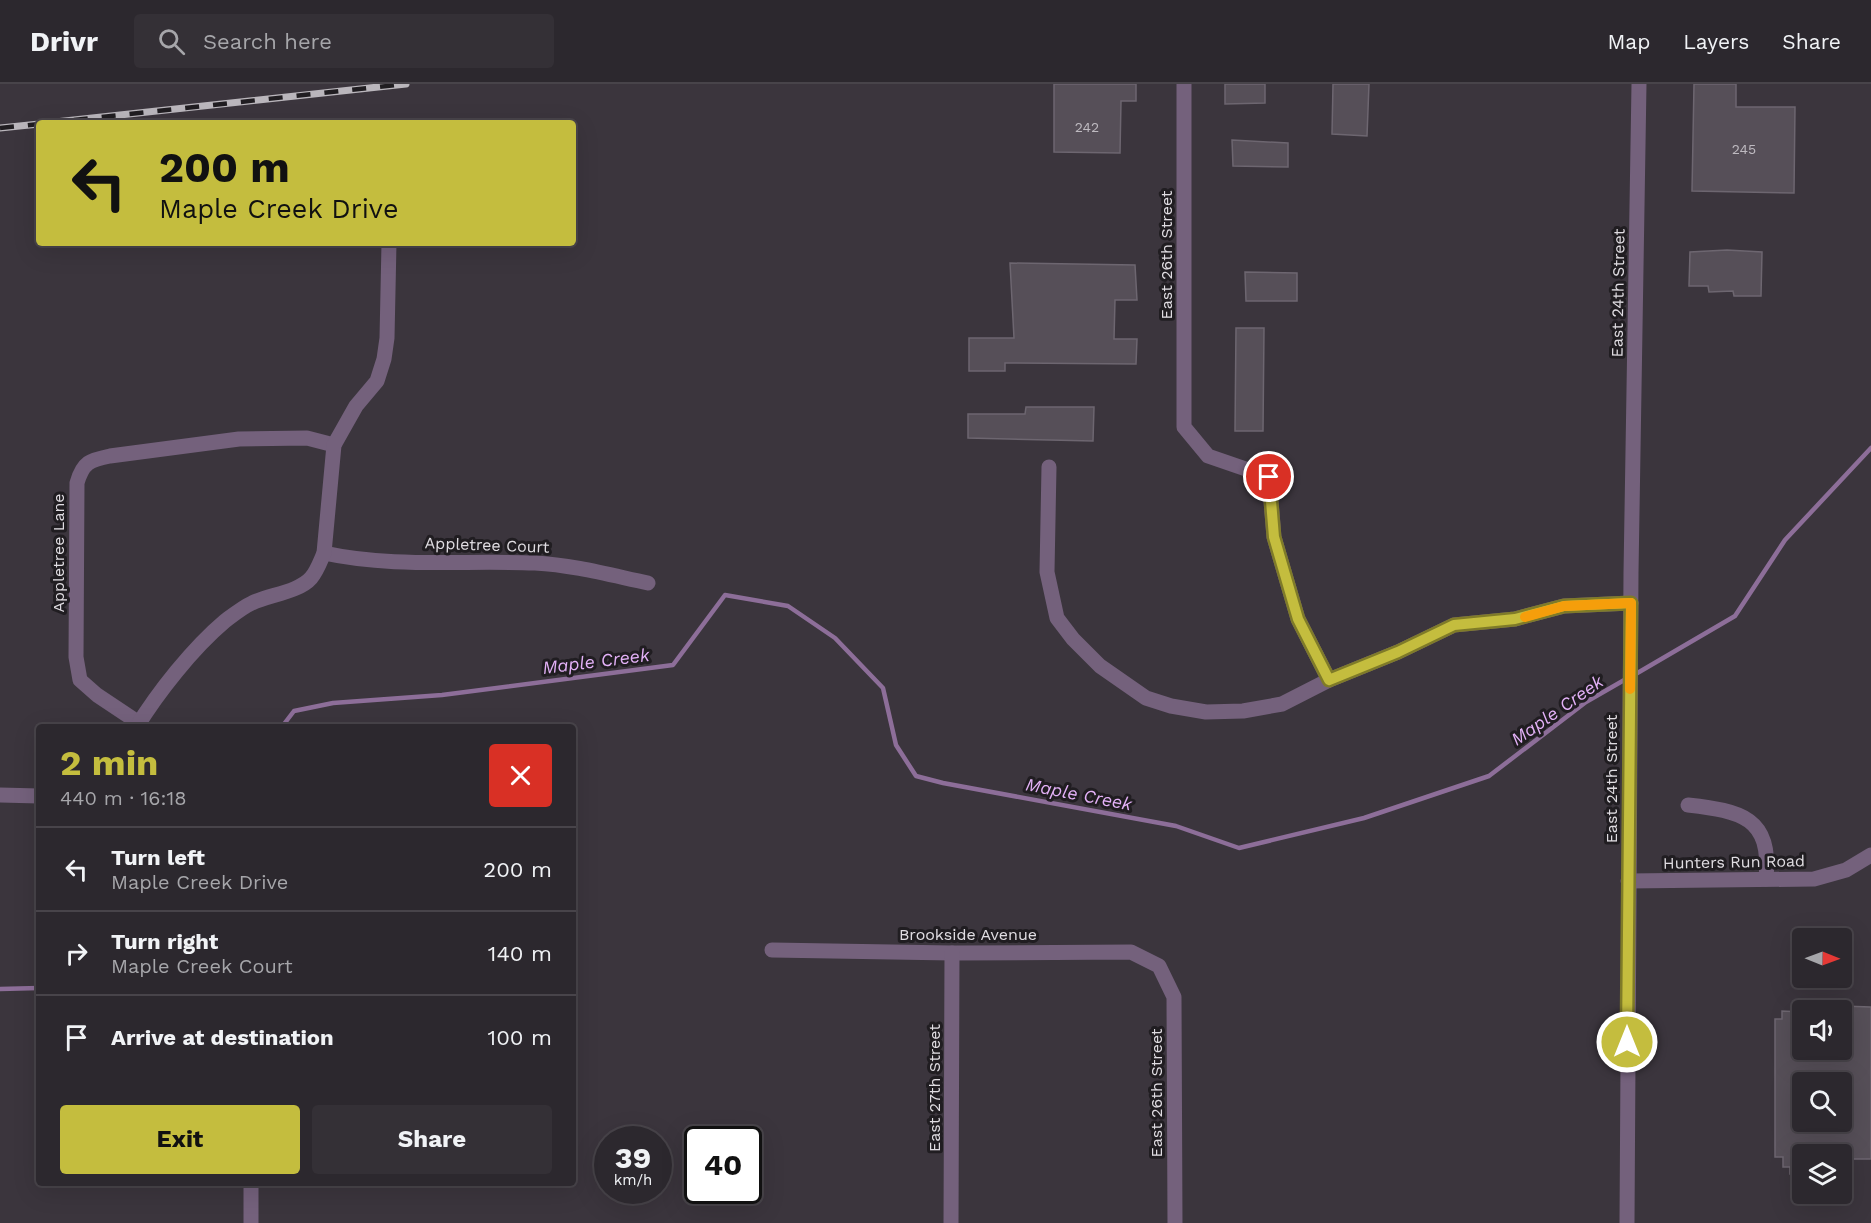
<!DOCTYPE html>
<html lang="en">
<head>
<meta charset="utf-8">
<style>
	:root { --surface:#2c282e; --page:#343036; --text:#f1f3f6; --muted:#a6a6aa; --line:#48444a; --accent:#c4bd3e }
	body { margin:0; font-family:"Work Sans",sans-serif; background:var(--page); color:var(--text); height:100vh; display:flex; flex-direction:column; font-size:22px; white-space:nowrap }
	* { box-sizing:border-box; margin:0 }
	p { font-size:20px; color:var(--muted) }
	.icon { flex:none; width:33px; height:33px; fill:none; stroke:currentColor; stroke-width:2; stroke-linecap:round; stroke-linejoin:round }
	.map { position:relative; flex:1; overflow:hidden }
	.side { position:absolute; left:36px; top:640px; width:540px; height:462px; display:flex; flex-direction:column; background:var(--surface); border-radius:6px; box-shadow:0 6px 24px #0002,0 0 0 2px var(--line) }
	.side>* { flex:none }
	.banner { position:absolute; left:36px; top:36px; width:540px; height:126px; border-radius:6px; box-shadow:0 6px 24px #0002,0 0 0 2px var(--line); background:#c4bd3e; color:#111; overflow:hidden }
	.needle { width:39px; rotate:91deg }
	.fabs { position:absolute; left:1792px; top:844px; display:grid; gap:12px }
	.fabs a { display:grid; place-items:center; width:60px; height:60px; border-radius:6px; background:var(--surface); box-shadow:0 6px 24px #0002,0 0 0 2px var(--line); font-size:30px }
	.speed { position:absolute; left:594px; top:1042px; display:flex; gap:12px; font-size:30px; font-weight:700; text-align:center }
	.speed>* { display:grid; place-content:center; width:78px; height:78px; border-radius:50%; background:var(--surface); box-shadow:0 6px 24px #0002,0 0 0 2px var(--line); line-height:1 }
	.speed small { font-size:15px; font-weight:400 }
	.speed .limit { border:3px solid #111; border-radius:9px; background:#fff; color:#111 }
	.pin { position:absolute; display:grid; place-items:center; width:51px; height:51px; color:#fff; margin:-26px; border:3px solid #fff; border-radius:50%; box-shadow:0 2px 6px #0007 }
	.me { position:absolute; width:66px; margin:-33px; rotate:0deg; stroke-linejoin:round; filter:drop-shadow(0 0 4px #0008) }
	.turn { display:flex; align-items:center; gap:21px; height:126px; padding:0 24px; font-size:27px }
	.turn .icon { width:78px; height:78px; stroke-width:2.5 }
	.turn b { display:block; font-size:42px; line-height:51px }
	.round { display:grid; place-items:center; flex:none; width:63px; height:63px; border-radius:6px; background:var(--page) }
	.overview { display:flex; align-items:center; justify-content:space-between; height:102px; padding:0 24px }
	h1 { font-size:36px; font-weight:700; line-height:45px; color:var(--accent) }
	.button { display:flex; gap:12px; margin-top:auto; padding:12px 24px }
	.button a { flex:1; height:69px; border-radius:6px; background:var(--accent); color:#111; font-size:24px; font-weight:700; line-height:69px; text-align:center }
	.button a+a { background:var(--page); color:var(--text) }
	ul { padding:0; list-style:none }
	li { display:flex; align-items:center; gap:18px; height:84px; padding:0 24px; border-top:2px solid var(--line) }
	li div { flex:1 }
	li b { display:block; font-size:22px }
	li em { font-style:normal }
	header { display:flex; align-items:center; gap:36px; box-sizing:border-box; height:84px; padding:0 30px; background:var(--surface); border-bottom:2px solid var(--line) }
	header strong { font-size:28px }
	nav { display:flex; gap:33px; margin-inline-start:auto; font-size:21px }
	.search { width:420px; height:54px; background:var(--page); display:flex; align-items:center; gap:15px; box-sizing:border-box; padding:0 21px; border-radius:6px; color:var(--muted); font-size:22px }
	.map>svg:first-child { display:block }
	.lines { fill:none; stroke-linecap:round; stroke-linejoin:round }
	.stream { stroke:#8d6e99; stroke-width:4.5 }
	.building { fill:#564f58; stroke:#6d6670; stroke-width:1.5; fill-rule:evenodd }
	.minor { stroke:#74617c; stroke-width:15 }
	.rail-casing { stroke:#bab6bc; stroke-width:7 }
	.rail { stroke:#201d21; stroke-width:4.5; stroke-dasharray:14; stroke-linecap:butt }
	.route-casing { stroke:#7f7b28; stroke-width:15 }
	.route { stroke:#c4bd3e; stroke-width:10 }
	.slow { stroke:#f59e0b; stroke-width:10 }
	.labels { text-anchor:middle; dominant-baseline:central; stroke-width:6; stroke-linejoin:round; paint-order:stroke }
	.number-label { font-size:14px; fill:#bebac0 }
	.street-label { font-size:16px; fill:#e0dde2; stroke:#201d21 }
	.water-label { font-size:18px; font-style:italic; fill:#e3b1f7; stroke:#201d21 }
</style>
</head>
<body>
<header>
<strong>Drivr</strong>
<div class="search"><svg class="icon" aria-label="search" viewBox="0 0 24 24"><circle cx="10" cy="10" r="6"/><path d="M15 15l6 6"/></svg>Search here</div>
<nav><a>Map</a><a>Layers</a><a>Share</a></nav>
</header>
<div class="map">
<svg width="1871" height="1139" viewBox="0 0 1871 1139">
	<rect width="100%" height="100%" fill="#3b353d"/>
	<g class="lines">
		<g class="stream">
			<path d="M1634,591l101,-59 50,-76 86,-92"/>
			<path d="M281,644l13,-17 39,-8 109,-8 231,-30 52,-70 63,11 47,32 48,50 13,57 20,31 27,7 233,43 63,22 125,-30 125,-42 97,-74 40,-23"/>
			<path d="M0,905l39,-1"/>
		</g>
	</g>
	<g class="building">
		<path d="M1054,0h82v17h-15l-1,52 -66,-1z"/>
		<path d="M1225,0h40v19l-40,1z"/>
		<path d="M1333,0h36l-2,52 -35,-2z"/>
		<path d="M1694,0h42v23h59l-1,86 -102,-2z"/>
		<path d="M1232,56l56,3v24l-55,-1z"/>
		<path d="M1727,166l35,2 -1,44h-27l-1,-5 -24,1 -1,-6h-19l1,-34z"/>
		<path d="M1010,179l125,2 2,35h-22l-1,39h23l-1,25 -131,-1v8h-36v-33h45z"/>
		<path d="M1245,188l52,1v28h-51z"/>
		<path d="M1236,244h28l-1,103h-28z"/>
		<path d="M1026,323h68l-1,34 -125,-3v-24h57z"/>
		<path d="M1842,922l29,1v152h-29v-4h-39v19h-13v-7h-7v-10h-8v-138h7v-8l21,1v38h39zM1803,999h39v39h-39z"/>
	</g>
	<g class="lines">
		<g class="minor">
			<path d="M1184,0v343l24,29 61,21 5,60 24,82 31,61"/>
			<path d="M1049,383l-2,105 10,46 16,21 27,27 46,32 25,8 35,6 37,-1 39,-7 47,-24 69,-28 56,-27 61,-6 49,-13 67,-3"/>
			<path d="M324,469c68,15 141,7 211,10 38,2 75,12 113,20"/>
			<path d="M139,639l-42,-28 -17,-15 -4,-23 1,-174c6,-21 13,-23 33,-27l129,-17 68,-1 27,7"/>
			<path d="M136,644c22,-36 57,-80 89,-107 8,-6 18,-14 27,-18 16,-8 47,-11 59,-25 6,-7 9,-16 13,-25l10,-108 22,-39 21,-25 7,-22 3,-21 2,-95"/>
			<path d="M0,711l39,1"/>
			<path d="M1688,721c53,6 84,12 78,74"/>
			<path d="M1628,797l186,-2 32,-9 25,-15"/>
			<path d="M772,866l180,3 179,-1 28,14 15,31 1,226"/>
			<path d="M251,1139v-39"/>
			<path d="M951,1139l1,-270"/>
			<path d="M1627,1139l4,-650 8,-489"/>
		</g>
		<defs>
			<g id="rail">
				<path d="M46,39l360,-39"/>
				<path d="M0,44l39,-4"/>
			</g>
		</defs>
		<use href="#rail" class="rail-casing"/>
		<use href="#rail" class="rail"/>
	</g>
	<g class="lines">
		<defs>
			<path id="route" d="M1269,393l5,60 24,82 31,61 69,-28 56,-27 61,-6 49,-13 67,-3 -4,439"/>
		</defs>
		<use href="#route" class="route-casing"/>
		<use href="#route" class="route"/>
		<path class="slow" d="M1525,533l39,-11 67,-3 -1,86"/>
	</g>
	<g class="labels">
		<g class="number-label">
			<text x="1087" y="43">242</text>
			<text x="1744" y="65">245</text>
		</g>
		<g class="street-label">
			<text transform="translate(1166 171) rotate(-90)">East 26th Street</text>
			<text transform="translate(1618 209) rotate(-89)">East 24th Street</text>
			<text transform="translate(487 461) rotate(2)">Appletree Court</text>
			<text transform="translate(58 469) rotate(-90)">Appletree Lane</text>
			<text transform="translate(1611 695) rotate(-90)">East 24th Street</text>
			<text transform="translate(1734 778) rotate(-1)">Hunters Run Road</text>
			<text x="968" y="850">Brookside Avenue</text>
			<text transform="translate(934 1004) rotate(-90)">East 27th Street</text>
			<text transform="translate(1156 1009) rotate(-90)">East 26th Street</text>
		</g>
		<g class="water-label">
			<text transform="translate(596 577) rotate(-7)">Maple Creek</text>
			<text transform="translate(1557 626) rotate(-35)">Maple Creek</text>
			<text transform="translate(1079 710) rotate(11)">Maple Creek</text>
		</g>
	</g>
</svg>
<div class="fabs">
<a><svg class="needle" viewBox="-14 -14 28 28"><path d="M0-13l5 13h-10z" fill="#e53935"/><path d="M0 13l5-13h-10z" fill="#a6a6aa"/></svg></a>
<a><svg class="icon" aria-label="sound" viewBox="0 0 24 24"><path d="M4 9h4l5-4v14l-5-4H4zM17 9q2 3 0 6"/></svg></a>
<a><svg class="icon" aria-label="search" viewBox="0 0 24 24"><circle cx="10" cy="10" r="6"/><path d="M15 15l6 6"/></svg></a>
<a><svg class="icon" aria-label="layers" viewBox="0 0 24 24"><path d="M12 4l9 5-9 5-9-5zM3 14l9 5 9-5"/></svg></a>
</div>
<div class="speed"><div>39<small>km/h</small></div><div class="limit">40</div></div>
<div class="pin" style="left:1269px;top:393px;background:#d93025"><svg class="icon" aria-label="arrive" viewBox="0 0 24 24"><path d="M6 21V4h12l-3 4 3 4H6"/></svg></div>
<svg class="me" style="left:1627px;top:958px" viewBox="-20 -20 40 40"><circle r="17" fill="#c4bd3e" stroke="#fff" stroke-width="3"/><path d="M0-11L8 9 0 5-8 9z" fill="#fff"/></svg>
<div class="banner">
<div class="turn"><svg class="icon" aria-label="left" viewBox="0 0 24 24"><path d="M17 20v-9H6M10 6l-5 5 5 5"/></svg><div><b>200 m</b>Maple Creek Drive</div></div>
</div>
<section class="side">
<div class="overview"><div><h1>2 min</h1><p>440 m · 16:18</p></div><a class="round" style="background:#d93025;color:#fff"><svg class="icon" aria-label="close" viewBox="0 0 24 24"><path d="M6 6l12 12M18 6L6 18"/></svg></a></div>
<ul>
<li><svg class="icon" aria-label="left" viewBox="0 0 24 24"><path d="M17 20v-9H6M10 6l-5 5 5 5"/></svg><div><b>Turn left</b><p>Maple Creek Drive</p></div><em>200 m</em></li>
<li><svg class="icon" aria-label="right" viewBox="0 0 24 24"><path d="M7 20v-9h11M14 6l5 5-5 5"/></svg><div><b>Turn right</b><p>Maple Creek Court</p></div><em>140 m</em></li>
<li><svg class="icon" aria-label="arrive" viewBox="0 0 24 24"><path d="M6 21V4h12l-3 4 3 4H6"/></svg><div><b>Arrive at destination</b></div><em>100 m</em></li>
</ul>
<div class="button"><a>Exit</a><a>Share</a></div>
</section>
</div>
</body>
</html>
